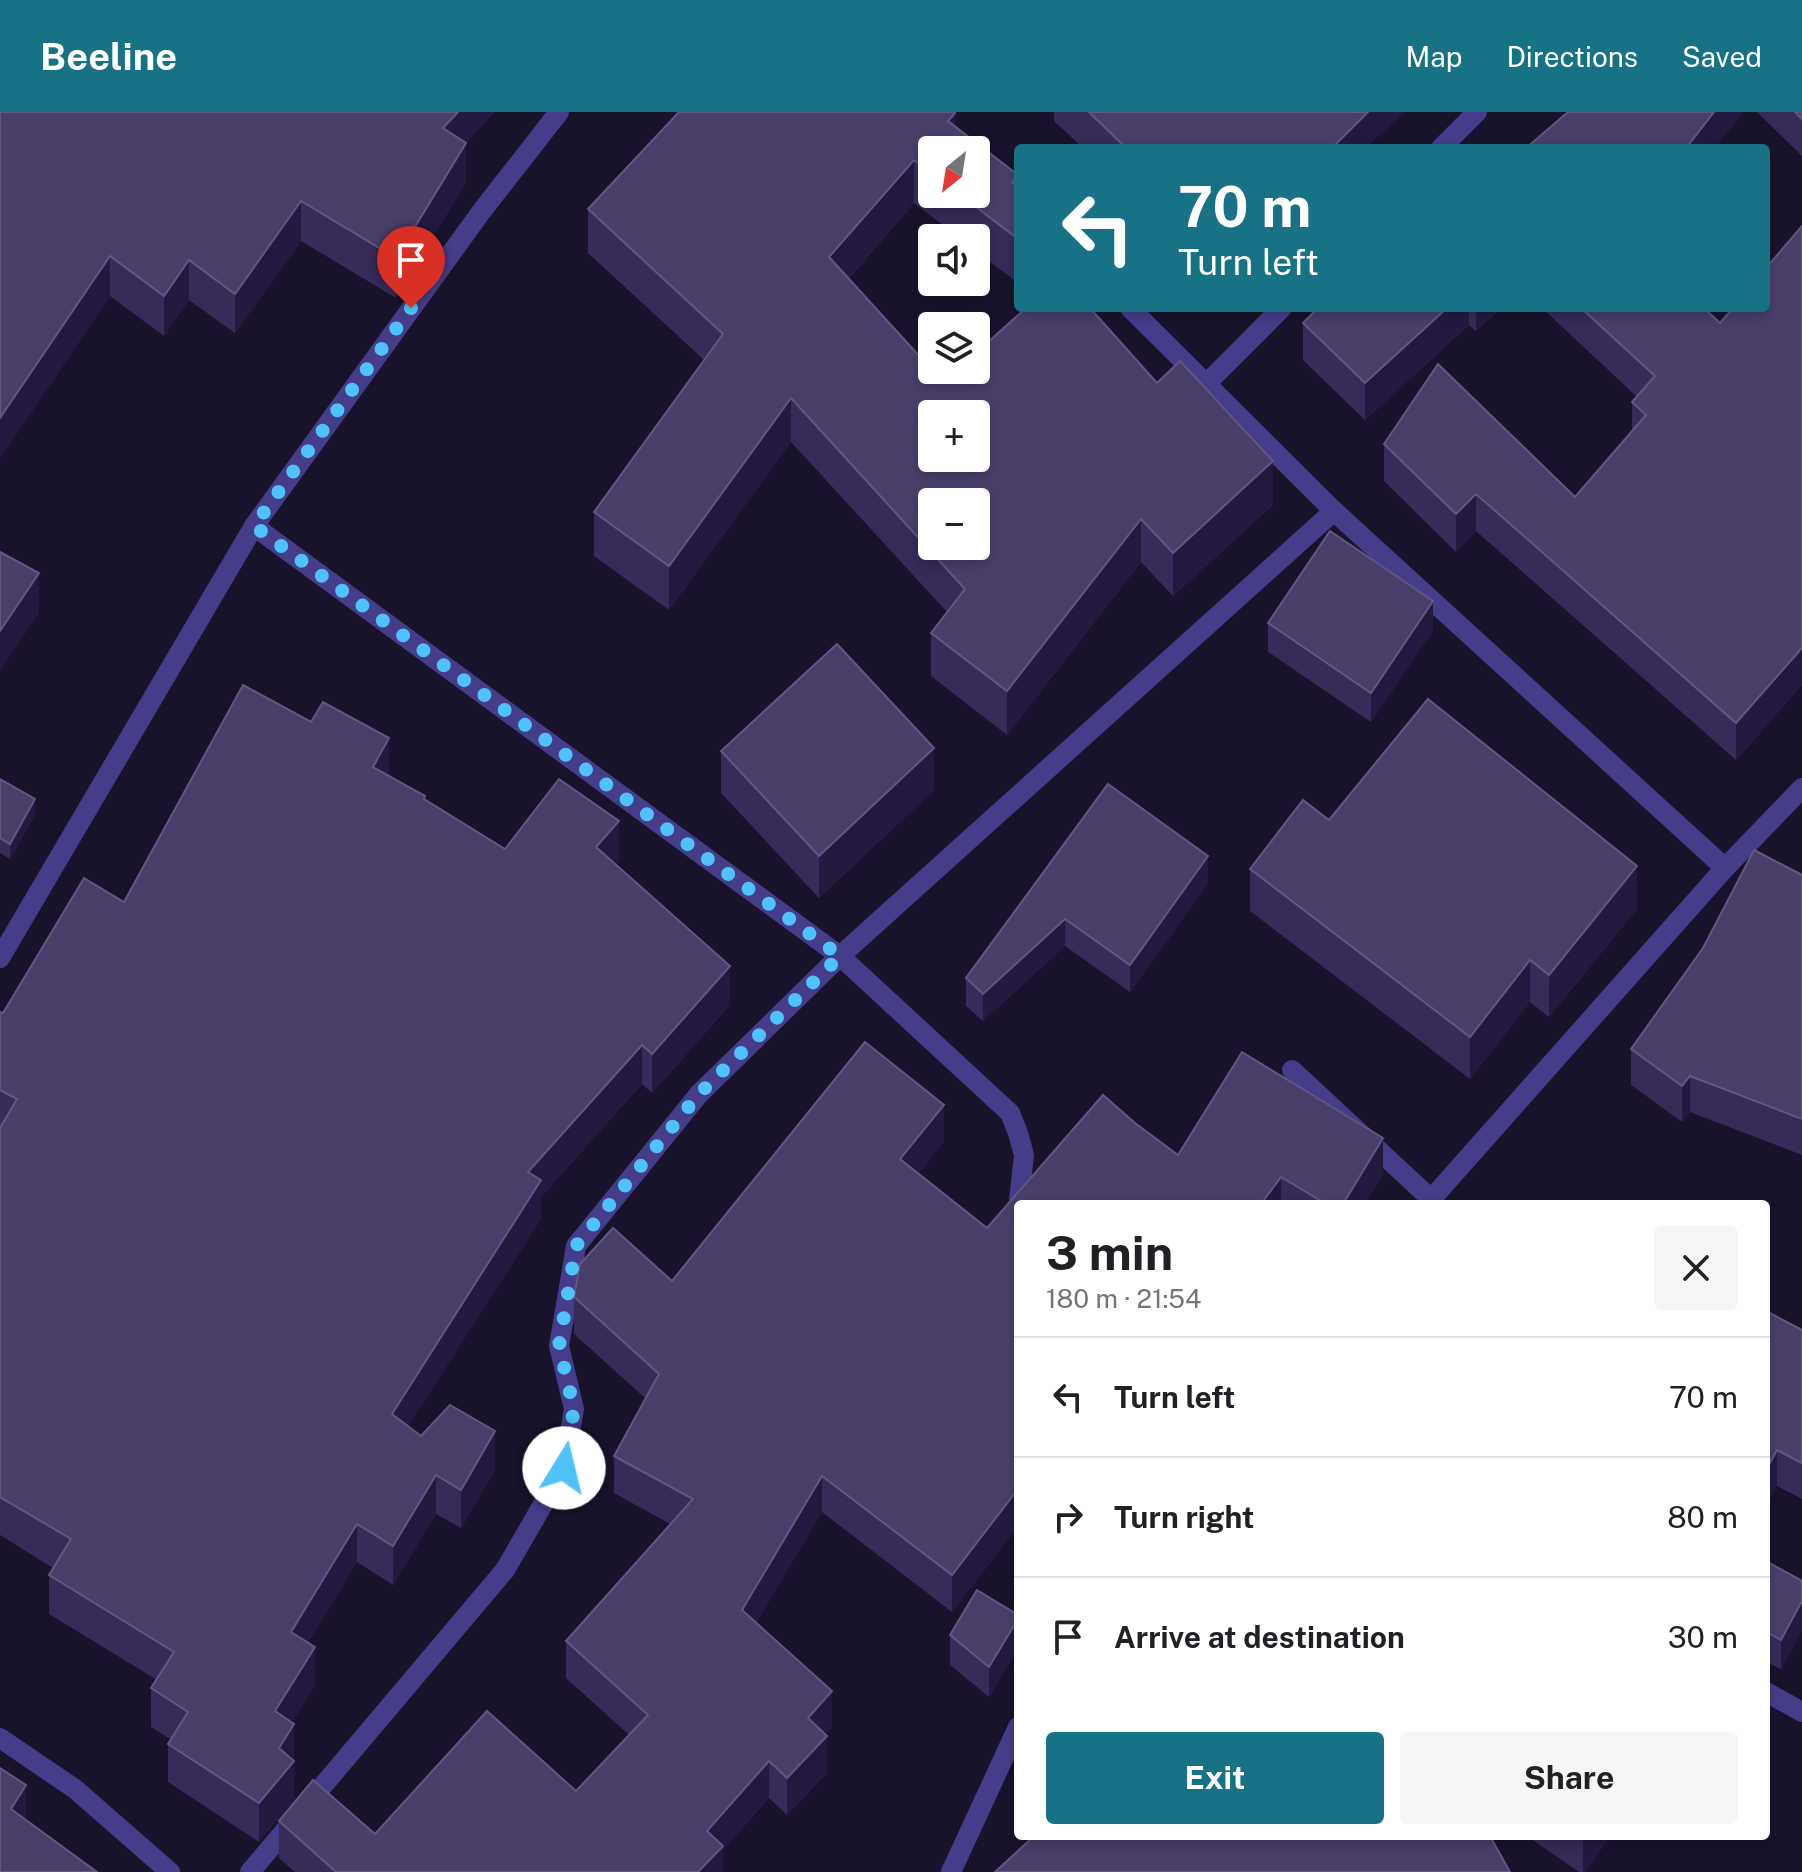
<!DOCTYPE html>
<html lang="en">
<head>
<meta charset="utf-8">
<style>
	:root { --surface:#fff; --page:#f6f6f6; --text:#202124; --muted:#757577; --line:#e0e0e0; --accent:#177285 }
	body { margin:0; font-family:"Public Sans",sans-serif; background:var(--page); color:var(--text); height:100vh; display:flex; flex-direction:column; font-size:30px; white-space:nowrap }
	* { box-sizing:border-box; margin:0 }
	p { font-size:26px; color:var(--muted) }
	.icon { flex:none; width:44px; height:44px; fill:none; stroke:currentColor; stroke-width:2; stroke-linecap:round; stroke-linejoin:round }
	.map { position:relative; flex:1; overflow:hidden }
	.drawer { position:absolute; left:1014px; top:1088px; width:756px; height:640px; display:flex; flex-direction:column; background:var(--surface); border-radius:8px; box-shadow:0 4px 12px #0003 }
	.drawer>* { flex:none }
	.banner { position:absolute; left:1014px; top:32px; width:756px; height:168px; border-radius:8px; box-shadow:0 4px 12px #0003; background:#177285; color:#fff; overflow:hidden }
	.needle { width:52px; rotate:210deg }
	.controls { position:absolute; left:918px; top:24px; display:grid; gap:16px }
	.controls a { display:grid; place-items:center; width:72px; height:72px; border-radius:8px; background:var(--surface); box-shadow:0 4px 12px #0003; font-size:40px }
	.pin { position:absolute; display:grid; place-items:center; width:68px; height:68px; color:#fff; margin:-82px -34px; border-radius:50% 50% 50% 0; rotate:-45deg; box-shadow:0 0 8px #0007 }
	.pin .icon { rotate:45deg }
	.me { position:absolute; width:88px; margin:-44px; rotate:9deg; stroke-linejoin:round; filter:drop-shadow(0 0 6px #0008) }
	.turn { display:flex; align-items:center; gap:28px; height:168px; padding:0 32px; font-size:36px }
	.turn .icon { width:104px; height:104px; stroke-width:2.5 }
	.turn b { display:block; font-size:56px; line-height:68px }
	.round { display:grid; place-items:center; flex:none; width:84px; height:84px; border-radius:8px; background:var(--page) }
	.headline { display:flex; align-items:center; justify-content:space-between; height:136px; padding:0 32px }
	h1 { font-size:48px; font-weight:700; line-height:60px }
	.primary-button { display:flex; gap:16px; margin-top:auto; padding:16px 32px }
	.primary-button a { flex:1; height:92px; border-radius:8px; background:var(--accent); color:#fff; font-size:32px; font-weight:700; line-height:92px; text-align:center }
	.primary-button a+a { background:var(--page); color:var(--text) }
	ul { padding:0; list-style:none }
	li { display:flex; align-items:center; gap:24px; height:120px; padding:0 32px; border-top:2px solid var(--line) }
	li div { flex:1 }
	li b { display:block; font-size:30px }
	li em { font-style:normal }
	header { display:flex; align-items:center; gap:48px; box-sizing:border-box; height:112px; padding:0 40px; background:var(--accent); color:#fff }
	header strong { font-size:38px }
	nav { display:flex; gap:44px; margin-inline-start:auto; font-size:28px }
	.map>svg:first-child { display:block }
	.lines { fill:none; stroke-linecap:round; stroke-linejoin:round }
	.minor { stroke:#453d8a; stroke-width:20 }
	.wall { fill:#372b59; fill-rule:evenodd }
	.shaded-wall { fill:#23193f }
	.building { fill:#493e6a; stroke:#615782; stroke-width:2; fill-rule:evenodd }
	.route { stroke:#4fc3f7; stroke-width:14; stroke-dasharray:0 25.2 }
</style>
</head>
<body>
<header>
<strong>Beeline</strong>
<nav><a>Map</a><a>Directions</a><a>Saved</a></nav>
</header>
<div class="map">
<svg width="1802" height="1760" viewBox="0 0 1802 1760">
	<rect width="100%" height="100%" fill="#18122b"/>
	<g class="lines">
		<g class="minor">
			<path d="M1441,36l36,-36"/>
			<path d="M1130,196l204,203 391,357"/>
			<path d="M1207,271l75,-75"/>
			<path d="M254,414l586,430 170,157 8,20 6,22 -5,45 2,4"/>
			<path d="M0,846l254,-432 227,-314 78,-100"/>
			<path d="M1292,958l139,129"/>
			<path d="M1427,1092l298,-336 77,-80"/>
			<path d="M1766,1580l36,20"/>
			<path d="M0,1626l75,51 95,83"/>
			<path d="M250,1760l255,-302 59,-102 10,-59 -15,-63 17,-100 123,-152 141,-138 494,-445"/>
			<path d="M951,1760l67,-145"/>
		</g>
	</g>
	<g class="wall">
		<path d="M0,0h494l-28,31v39l-70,116 -95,-57 -66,92 -46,-33 -25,36 -54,-40 -110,162z"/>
		<path d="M1054,0h351l-34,30v6h-288l-29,-27z"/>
		<path d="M1757,0h45v44z"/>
		<path d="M955,14l63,49v108l-42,-32v-13h-16l-46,-35 -65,75 94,104 214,1 116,122 -100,91 -32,-34 -134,173 -76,-59v-43l16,-21 -156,-170 -122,168 -75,-54v-44l110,-152 -116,-107v-44zM932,38l44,44h-44z"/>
		<path d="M1802,114v459l-66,75 -260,-229 -20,21 -72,-71v-37l191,53 57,-65v-30l4,-6 -94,-88h162l16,15z"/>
		<path d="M1318,196h184l-26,23 -7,-6 -104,95 -62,-60v-37z"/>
		<path d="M1268,511l165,7 -62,92 -103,-70z"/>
		<path d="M721,639l213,39 -115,108 -98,-105z"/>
		<path d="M389,664l116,73 114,11 -4,4 115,141 -78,88 -10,-9 -101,113v22l-133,207 13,10 74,34 -34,58 -25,-14 -43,71 -36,-23 -49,80 7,43 -23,37 2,2v76l-35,42 -91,-60v-38l2,-5 -19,-12v-39l6,-8 -108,-66v-39l4,-7 -53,-33v-523l3,1 121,-111z"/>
		<path d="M0,667l35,36 -25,44 -10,-6z"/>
		<path d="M1108,672l100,99 -78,109 -65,-46 -82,75 -17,-15v-28z"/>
		<path d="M1329,708l308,89 -88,108 -19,-15 -60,77 -220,-168v-42z"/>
		<path d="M1802,763v280l-112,-43 -8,10 -51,-37v-36z"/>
		<path d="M865,930l79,63v36l-26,33 69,54 116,-133 32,28 43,32 64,-103 141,86v37l-18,29h-347v322l-66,86 -130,-100 -66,111 76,68v36l-7,8 2,1v37l-40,42 -18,-17 -46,52v22h-428l-16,-14v-37l34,-41 62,54 112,-123 89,80 53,-56 -63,-57v-37l104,-117 -56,-31v-37l32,-57 -72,-65v-37l6,-33 33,-36 59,53z"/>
		<path d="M1766,1199l36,19v169l-25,-13z"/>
		<path d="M1766,1449l36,20v49l-21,39 -15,-7z"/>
		<path d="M1018,1503v33l-29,49 -39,-32v-30z"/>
		<path d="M1527,1724h83l-25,36h-6z"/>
	</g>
	<g class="shaded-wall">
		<path d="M458,0h36l-28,31v39l-70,116v-40l47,-130z"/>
		<path d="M1367,0h38l-34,30v6h-39z"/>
		<path d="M1714,0h30l-29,36h-29z"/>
		<path d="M955,1v37l-7,-29z"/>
		<path d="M914,48v43l-85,97v-43z"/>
		<path d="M1018,64v44l-6,-38z"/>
		<path d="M301,89v40l-66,92v-39z"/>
		<path d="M110,144v40l-110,162v-40z"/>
		<path d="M189,148v40l-25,36v-40z"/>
		<path d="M1447,196h22v17l-104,95v-37z"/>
		<path d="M1476,196h26l-26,23z"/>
		<path d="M791,286v44l-122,168v-44z"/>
		<path d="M1273,349v44l-100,91v-43z"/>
		<path d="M1476,382v37l-20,21v-38z"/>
		<path d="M1141,407v43l-134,173v-44z"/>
		<path d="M39,461v40l-39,58v-40z"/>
		<path d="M1433,489v29l-62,92v-29z"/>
		<path d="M1802,536v37l-66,75v-37z"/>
		<path d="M389,626v38l-16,-9z"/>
		<path d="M934,636v42l-115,108v-42z"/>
		<path d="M35,687v16l-25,44v-15z"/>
		<path d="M619,709v39l-23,26v-39z"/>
		<path d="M1208,744v27l-78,109v-27z"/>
		<path d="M1637,754v43l-88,108v-42z"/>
		<path d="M1065,807v27l-82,75v-27z"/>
		<path d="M1530,848v42l-60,77v-42z"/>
		<path d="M730,854v39l-78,88v-39z"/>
		<path d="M642,933v39l-101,113v22l-149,233v-38l136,-242z"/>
		<path d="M1690,964v36l-8,10v-36z"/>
		<path d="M944,993v36l-44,55v-37z"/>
		<path d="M1383,1026v37l-18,29h-22z"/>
		<path d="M1281,1065v27h-20z"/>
		<path d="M495,1319v39l-34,58v-38z"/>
		<path d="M1777,1338v36l-11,20v-36z"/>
		<path d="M436,1363v39l-43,71v-39z"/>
		<path d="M822,1364v36l-80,135v-37z"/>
		<path d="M1018,1377v37l-66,86v-37z"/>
		<path d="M357,1412v38l-66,109v-39z"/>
		<path d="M1802,1489v29l-21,39v-29z"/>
		<path d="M1018,1507v29l-29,49v-30z"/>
		<path d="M315,1535v38l-40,65v-39z"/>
		<path d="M832,1579v36l-24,28v-37z"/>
		<path d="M294,1612v76l-35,42v-39l20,-55z"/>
		<path d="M827,1624v37l-40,42v-37z"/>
		<path d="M769,1649v37l-46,52v22h-25l9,-41z"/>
		<path d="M26,1673v32l-15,24v-32z"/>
		<path d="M1585,1724h25l-25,36h-2v-32z"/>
	</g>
	<g class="building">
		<path d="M0,0h458l-15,16 23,15 -70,115 -95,-57 -66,93 -46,-34 -25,36 -54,-40 -110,162z"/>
		<path d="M679,0h275l1,1 -7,8 70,54 -6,7 6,6v51l-59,-45h17v-44h-44v23l-18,-13 -85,97 103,113 11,12 14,-12h19v-17l50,-45h64l67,75 23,-22 93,100 -100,92 -32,-34 -134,172 -76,-58 34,-44 -174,-191 -122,168 -75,-54 129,-178 -135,-125zM932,302h44v44h-44zM932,390h44v44h-44z"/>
		<path d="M1089,0h279l-36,36h-206z"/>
		<path d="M1568,0h146l-28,36h-160z"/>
		<path d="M1795,0h7v7z"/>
		<path d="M1802,114v422l-66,75 -260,-229 -20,20 -72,-70 54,-80 137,133 71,-82 -14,-13 23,-26 -74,-68h123l16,15 13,-15h33v-40z"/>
		<path d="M1318,196h129l-82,75 -62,-60z"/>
		<path d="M1330,419l103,70 -62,92 -103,-70z"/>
		<path d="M0,440l39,21 -39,58z"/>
		<path d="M837,532l97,104 -115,108 -98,-105z"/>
		<path d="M243,573l68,37 12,-20 66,36 -16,29 52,29 -1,3 81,50 54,-70 60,42 -23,26 134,119 -78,88 -10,-9 -114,127 13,8 -149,234 29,22 29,-31 45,26 -34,59 -25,-15 -43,71 -36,-22 -66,108 24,15 -40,64 19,13 -15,24 15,13 -35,42 -91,-59 20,-32 -37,-24 23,-36 -125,-77 22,-36 -71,-42v-369l17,-29 -17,-9v-78l3,1 81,-135 40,24z"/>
		<path d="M1428,587l209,167 -88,109 -19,-15 -60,77 -220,-168 53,-69 26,20z"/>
		<path d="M0,667l35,20 -25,45 -10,-6z"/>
		<path d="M1108,672l100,72 -78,109 -65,-46 -82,75 -17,-16z"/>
		<path d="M1754,738l48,25v244l-112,-43 -8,10 -51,-37 72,-101z"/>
		<path d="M865,930l79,63 -44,54 87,69 116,-133 32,28 43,32 64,-103 141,86 -40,66h-17l-45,-27 -20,27h-243v285l-66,86 -130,-99 -80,134 90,81 -24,27 19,18 -40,42 -18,-17 -62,70 16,15 -25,26h-362l-57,-51 34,-41 62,54 112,-123 89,80 72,-76 -82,-74 127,-142 -79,-43 45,-82 -85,-77 6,-33 33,-36 59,53z"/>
		<path d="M1766,1199l36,19v133l-25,-13 -11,20z"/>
		<path d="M1766,1449l36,20v20l-21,39 -15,-8z"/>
		<path d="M977,1478l41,25v4l-29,48 -39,-32z"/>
		<path d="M0,1656l26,17 -15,24 86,63h-97z"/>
		<path d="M1034,1724h456l20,36h-515z"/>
	</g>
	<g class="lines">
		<path class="route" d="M411,196l-157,218 586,430 -141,138 -123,152 -17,100 15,63 -10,59"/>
	</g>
</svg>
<div class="controls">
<a><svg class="needle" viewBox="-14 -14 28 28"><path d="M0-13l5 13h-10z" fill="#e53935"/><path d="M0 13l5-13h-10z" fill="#757577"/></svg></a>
<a><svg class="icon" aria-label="sound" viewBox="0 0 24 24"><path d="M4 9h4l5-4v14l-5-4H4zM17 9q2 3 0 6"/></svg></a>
<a><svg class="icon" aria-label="layers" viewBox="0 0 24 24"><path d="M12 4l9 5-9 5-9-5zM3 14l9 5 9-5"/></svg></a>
<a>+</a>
<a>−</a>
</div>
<div class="pin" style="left:411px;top:196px;background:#d93025"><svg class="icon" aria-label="arrive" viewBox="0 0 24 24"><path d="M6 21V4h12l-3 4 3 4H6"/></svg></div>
<svg class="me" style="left:564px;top:1356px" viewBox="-20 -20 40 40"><circle r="19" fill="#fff"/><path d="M0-13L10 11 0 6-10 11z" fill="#4fc3f7"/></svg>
<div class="banner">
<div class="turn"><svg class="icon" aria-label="left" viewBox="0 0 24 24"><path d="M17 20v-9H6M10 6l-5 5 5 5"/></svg><div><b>70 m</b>Turn left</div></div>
</div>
<section class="drawer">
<div class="headline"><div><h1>3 min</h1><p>180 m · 21:54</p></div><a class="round"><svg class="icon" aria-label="close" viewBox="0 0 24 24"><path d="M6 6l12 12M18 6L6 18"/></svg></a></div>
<ul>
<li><svg class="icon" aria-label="left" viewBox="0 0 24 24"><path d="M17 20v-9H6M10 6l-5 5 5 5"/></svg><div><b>Turn left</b></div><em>70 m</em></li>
<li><svg class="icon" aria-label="right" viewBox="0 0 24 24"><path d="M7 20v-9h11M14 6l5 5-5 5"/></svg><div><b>Turn right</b></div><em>80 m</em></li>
<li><svg class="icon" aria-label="arrive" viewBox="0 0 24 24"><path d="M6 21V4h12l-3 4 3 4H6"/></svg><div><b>Arrive at destination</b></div><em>30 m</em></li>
</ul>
<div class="primary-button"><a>Exit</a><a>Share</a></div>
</section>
</div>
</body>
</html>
